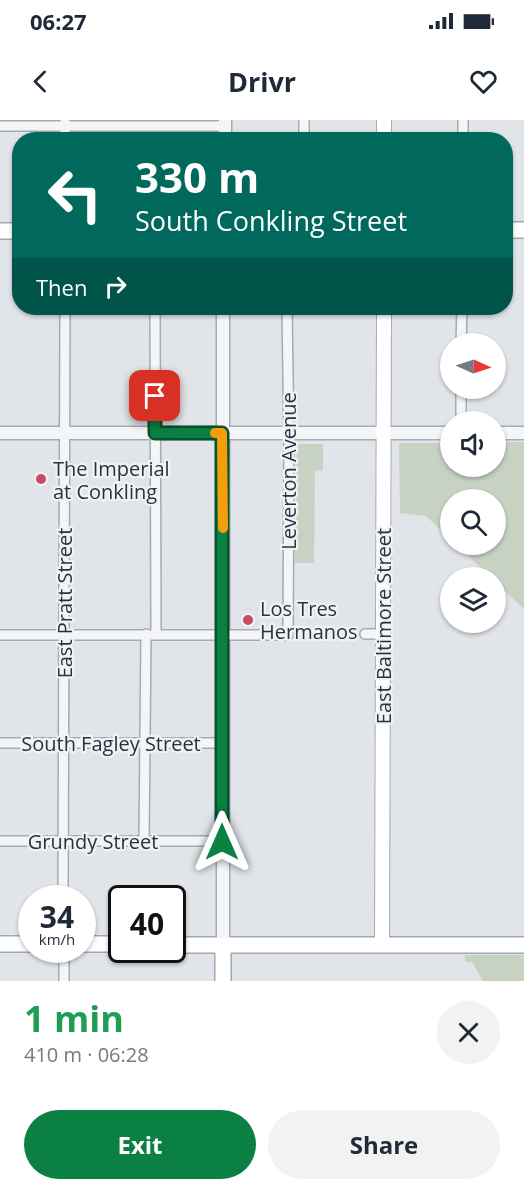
<!DOCTYPE html>
<html lang="en">
<head>
<meta charset="utf-8">
<style>
	:root { --surface:#fff; --page:#f2f2f3; --text:#1f2937; --muted:#747a83; --accent:#0b8043 }
	body { margin:0; font-family:"Open Sans",sans-serif; background:var(--page); color:var(--text); height:100vh; display:flex; flex-direction:column; font-size:22px; white-space:nowrap }
	* { box-sizing:border-box; margin:0 }
	p { font-size:20px; color:var(--muted) }
	.icon { flex:none; width:33px; height:33px; fill:none; stroke:currentColor; stroke-width:2; stroke-linecap:round; stroke-linejoin:round }
	.map { position:relative; height:861px; overflow:hidden }
	.drawer { display:flex; flex-direction:column; background:var(--surface); flex:1 }
	.drawer>* { flex:none }
	.hud { position:absolute; left:12px; top:12px; width:501px; height:183px; border-radius:24px; box-shadow:0 2px 4px #0004; background:#00695c; color:#fff; overflow:hidden }
	.needle { width:39px; rotate:93deg }
	.fabs { position:absolute; left:440px; top:213px; display:grid; gap:12px }
	.fabs a { display:grid; place-items:center; width:66px; height:66px; border-radius:50%; background:var(--surface); box-shadow:0 2px 4px #0004; font-size:30px }
	.speed { position:absolute; left:18px; top:765px; display:flex; gap:12px; font-size:30px; font-weight:700; text-align:center }
	.speed>* { display:grid; place-content:center; width:78px; height:78px; border-radius:50%; background:var(--surface); box-shadow:0 2px 4px #0004; line-height:1 }
	.speed small { font-size:15px; font-weight:400 }
	.speed .limit { border:3px solid #111; border-radius:9px; background:#fff; color:#111 }
	.pin { position:absolute; display:grid; place-items:center; width:51px; height:51px; color:#fff; margin:-26px; border-radius:12px; box-shadow:0 3px 9px #0006 }
	.me { position:absolute; width:66px; margin:-33px; rotate:0deg; stroke-linejoin:round; filter:drop-shadow(0 0 4px #0008) }
	.turn { display:flex; align-items:center; gap:21px; height:126px; padding:0 24px; font-size:27px }
	.turn .icon { width:78px; height:78px; stroke-width:2.5 }
	.turn b { display:block; font-size:42px; line-height:51px }
	.then { display:flex; align-items:center; height:57px; padding:0 24px; background:#0003; gap:12px; font-size:22px }
	.round { display:grid; place-items:center; flex:none; width:63px; height:63px; border-radius:32px; background:var(--page) }
	.headline { display:flex; align-items:center; justify-content:space-between; height:102px; padding:0 24px }
	h1 { font-size:36px; font-weight:700; line-height:45px; color:#1e9e55 }
	.primary-button { display:flex; gap:12px; margin-top:auto; padding:12px 24px }
	.primary-button a { flex:1; height:69px; border-radius:36px; background:var(--accent); color:#fff; font-size:24px; font-weight:700; line-height:69px; text-align:center }
	.primary-button a+a { background:var(--page); color:var(--text) }
	.status { display:flex; justify-content:space-between; align-items:center; height:42px; padding:0 30px; background:var(--surface); direction:ltr }
	.status svg { height:16px; fill:currentColor }
	header { display:flex; justify-content:space-between; align-items:center; height:78px; padding:0 24px; background:var(--surface); font-size:27px; font-weight:700 }
	.map>svg:first-child { display:block }
	.green { fill:#c7d2c3 }
	.lines { fill:none; stroke-linecap:round; stroke-linejoin:round }
	.minor-casing { stroke:#a6abb2; stroke-width:12 }
	.tertiary-casing { stroke:#a6abb2; stroke-width:15 }
	.secondary-casing { stroke:#a6abb2; stroke-width:16 }
	.primary-casing { stroke:#a1a9b3; stroke-width:18 }
	.minor { stroke:#f3f5f7; stroke-width:9 }
	.tertiary { stroke:#f3f5f7; stroke-width:12 }
	.secondary { stroke:#fff; stroke-width:14 }
	.primary { stroke:#fff; stroke-width:15 }
	.route-casing { stroke:#07532c; stroke-width:15 }
	.route { stroke:#0b8043; stroke-width:10 }
	.slow { stroke:#f59e0b; stroke-width:10 }
	.poi-dot { fill:#c44f65; stroke:#f0f3f6; stroke-width:2 }
	.labels { text-anchor:middle; dominant-baseline:central; stroke-width:4.5; stroke-linejoin:round; paint-order:stroke }
	.poi-label { font-size:20px; fill:#2a323f; stroke:#f0f3f6; text-anchor:start }
	.street-label { font-size:20px; fill:#2a323f; stroke:#f0f3f6 }
</style>
</head>
<body>
<div class="status"><b>06:27</b><svg viewBox="0 0 49 12"><path d="M0 12V9h3v3zM5 12V6h3v6zM10 12V3h3v9zM15 12V0h3v12zM26 1h20v11H26zM47 4h2v5h-2z"/></svg></div>
<header><svg class="icon" aria-label="back" viewBox="0 0 24 24"><path d="M15 5l-7 7 7 7"/></svg>Drivr<svg class="icon" aria-label="heart" viewBox="0 0 24 24"><path d="M12 20l-8-8c-3-5 5-10 8-4 3-6 11-1 8 4z"/></svg></header>
<div class="map">
<svg width="524" height="861" viewBox="0 0 524 861">
	<rect width="100%" height="100%" fill="#e1e4e8"/>
	<g class="green">
		<path d="M495,322h29v167l-29,-27v-4l-4,-1 -35,-32 39,-1v-44h-45v39l-24,-23 -26,-3 -1,-70h51v23h45z"/>
		<path d="M297,324h26v26l-8,1 -1,92h-19z"/>
		<path d="M465,835h59v26h-41l-11,-19h-7z"/>
	</g>
	<g class="lines">
		<defs>
			<g id="minor">
				<path d="M0,6h225"/>
				<path d="M65,20v-18"/>
				<path d="M304,20v-20"/>
				<path d="M463,20v-20"/>
				<path d="M155,188l1,326"/>
				<path d="M461,224l1,-36"/>
				<path d="M461,302v-34"/>
				<path d="M365,514h18"/>
				<path d="M0,515h288l1,-193 -2,-134"/>
				<path d="M0,623h222"/>
				<path d="M0,721h222"/>
				<path d="M144,721l2,-207"/>
				<path d="M63,778l2,-590"/>
				<path d="M64,830v31"/>
			</g>
			<g id="tertiary">
				<path d="M225,0v20"/>
				<path d="M0,313h450"/>
				<path d="M495,313h29"/>
				<path d="M223,825v-637"/>
			</g>
			<g id="secondary">
				<path d="M384,20v-20"/>
				<path d="M382,825l2,-637"/>
			</g>
			<g id="primary">
				<path d="M506,110h18"/>
				<path d="M0,111h20"/>
				<path d="M0,824h32"/>
				<path d="M82,824h40"/>
				<path d="M172,825h352"/>
				<path d="M223,861v-36"/>
			</g>
		</defs>
		<use href="#minor" class="minor-casing"/>
		<use href="#tertiary" class="tertiary-casing"/>
		<use href="#secondary" class="secondary-casing"/>
		<use href="#primary" class="primary-casing"/>
		<use href="#minor" class="minor"/>
		<use href="#tertiary" class="tertiary"/>
		<use href="#secondary" class="secondary"/>
		<use href="#primary" class="primary"/>
	</g>
	<g class="lines">
		<defs>
			<path id="route" d="M155,276v37h67v409"/>
		</defs>
		<use href="#route" class="route-casing"/>
		<use href="#route" class="route"/>
		<path class="slow" d="M215,313h7l1,95"/>
	</g>
	<g class="poi-dot">
		<circle cx="41" cy="359" r="6"/>
		<circle cx="248" cy="500" r="6"/>
	</g>
	<g class="labels">
		<g class="poi-label">
			<text x="53" y="348">The Imperial<tspan x="53" dy="23">at Conkling</tspan></text>
			<text x="260" y="488">Los Tres<tspan x="260" dy="23">Hermanos</tspan></text>
		</g>
		<g class="street-label">
			<text transform="translate(288 351) rotate(-90)">Leverton Avenue</text>
			<text transform="translate(64 483) rotate(-90)">East Pratt Street</text>
			<text transform="translate(383 506) rotate(-90)">East Baltimore Street</text>
			<text x="111" y="623">South Fagley Street</text>
			<text x="93" y="721">Grundy Street</text>
		</g>
	</g>
</svg>
<div class="fabs">
<a><svg class="needle" viewBox="-14 -14 28 28"><path d="M0-13l5 13h-10z" fill="#e53935"/><path d="M0 13l5-13h-10z" fill="#747a83"/></svg></a>
<a><svg class="icon" aria-label="sound" viewBox="0 0 24 24"><path d="M4 9h4l5-4v14l-5-4H4zM17 9q2 3 0 6"/></svg></a>
<a><svg class="icon" aria-label="search" viewBox="0 0 24 24"><circle cx="10" cy="10" r="6"/><path d="M15 15l6 6"/></svg></a>
<a><svg class="icon" aria-label="layers" viewBox="0 0 24 24"><path d="M12 4l9 5-9 5-9-5zM3 14l9 5 9-5"/></svg></a>
</div>
<div class="speed"><div>34<small>km/h</small></div><div class="limit">40</div></div>
<div class="pin" style="left:155px;top:276px;background:#d93025"><svg class="icon" aria-label="arrive" viewBox="0 0 24 24"><path d="M6 21V4h12l-3 4 3 4H6"/></svg></div>
<svg class="me" style="left:222px;top:722px" viewBox="-20 -20 40 40"><path d="M0-17L14 15 0 8-14 15z" fill="#0b8043" stroke="#fff" stroke-width="4"/></svg>
<div class="hud">
<div class="turn"><svg class="icon" aria-label="left" viewBox="0 0 24 24"><path d="M17 20v-9H6M10 6l-5 5 5 5"/></svg><div><b>330 m</b>South Conkling Street</div></div>
<div class="then">Then<svg class="icon" aria-label="right" viewBox="0 0 24 24"><path d="M7 20v-9h11M14 6l5 5-5 5"/></svg></div>
</div>
</div>
<section class="drawer">
<div class="headline"><div><h1>1 min</h1><p>410 m · 06:28</p></div><a class="round"><svg class="icon" aria-label="close" viewBox="0 0 24 24"><path d="M6 6l12 12M18 6L6 18"/></svg></a></div>
<div class="primary-button"><a>Exit</a><a>Share</a></div>
</section>
</body>
</html>
